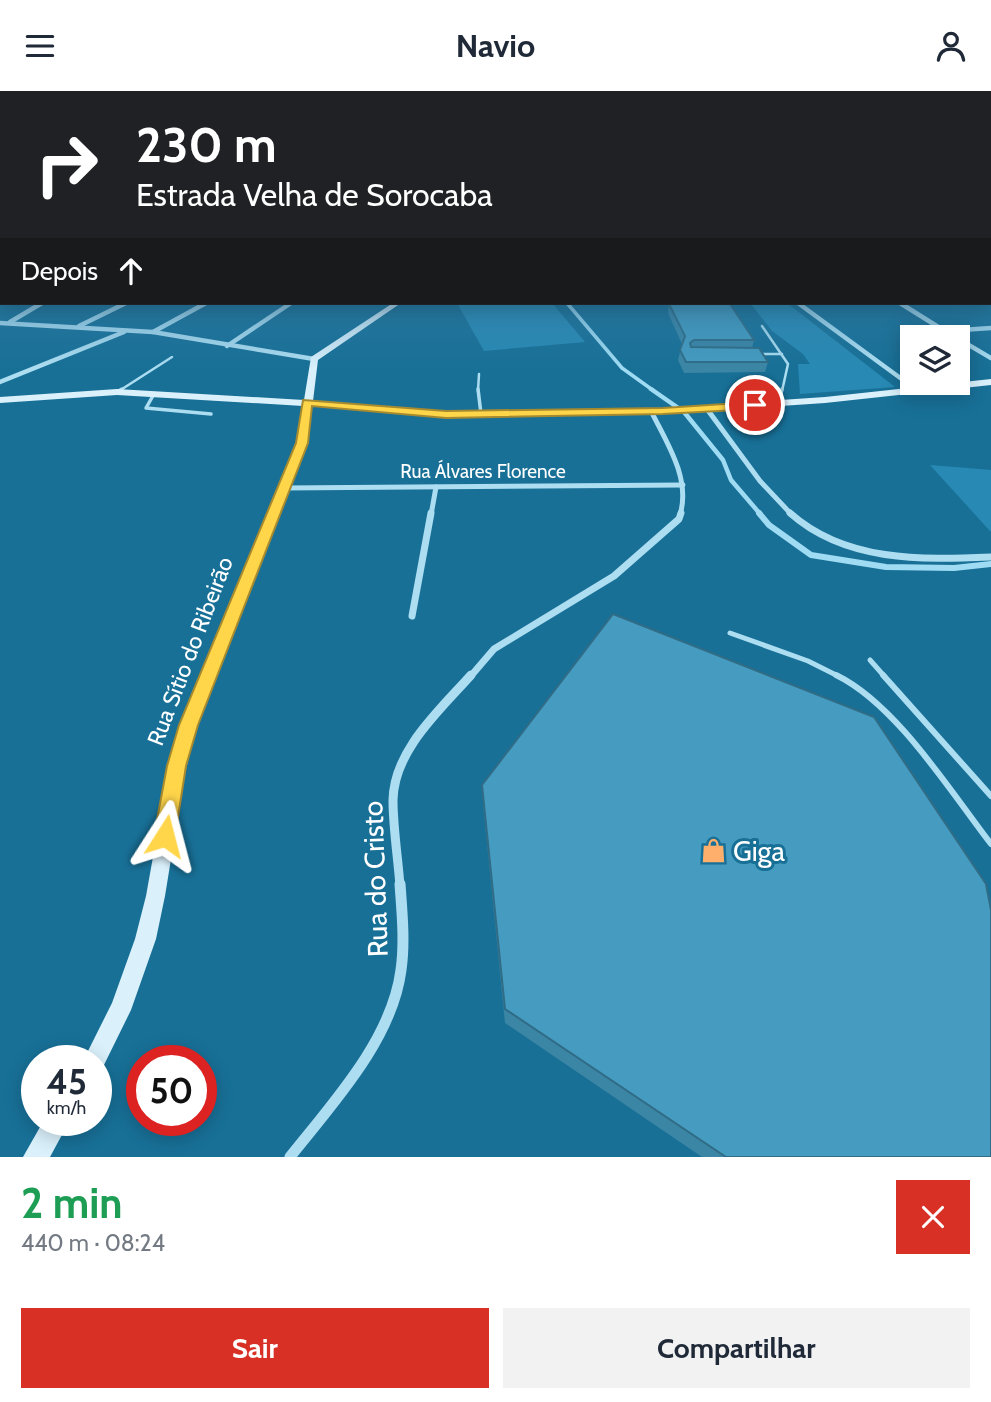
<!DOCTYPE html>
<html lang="pt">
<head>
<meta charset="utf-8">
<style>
	:root { --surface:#fff; --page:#f2f2f3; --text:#1f2937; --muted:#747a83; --accent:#d93025 }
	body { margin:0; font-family:Cabin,sans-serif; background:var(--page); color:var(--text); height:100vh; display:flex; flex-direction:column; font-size:26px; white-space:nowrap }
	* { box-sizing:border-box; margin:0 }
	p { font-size:23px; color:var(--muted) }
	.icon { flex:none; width:38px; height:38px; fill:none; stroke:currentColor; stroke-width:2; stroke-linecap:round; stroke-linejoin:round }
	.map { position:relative; height:1066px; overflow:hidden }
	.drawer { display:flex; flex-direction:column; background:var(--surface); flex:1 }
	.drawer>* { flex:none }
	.top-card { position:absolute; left:0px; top:0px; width:992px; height:214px; box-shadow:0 4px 18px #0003; background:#202124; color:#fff; overflow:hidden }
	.controls { position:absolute; left:900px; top:234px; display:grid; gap:14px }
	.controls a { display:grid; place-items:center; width:70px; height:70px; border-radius:0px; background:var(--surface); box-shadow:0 4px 18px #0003; font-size:35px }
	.speed { position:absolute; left:21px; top:954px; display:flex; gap:14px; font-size:35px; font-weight:700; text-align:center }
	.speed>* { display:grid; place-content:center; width:91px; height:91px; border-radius:50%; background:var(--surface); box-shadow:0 4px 18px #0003; line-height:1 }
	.speed small { font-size:18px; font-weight:400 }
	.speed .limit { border:10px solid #d22; background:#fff; color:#111 }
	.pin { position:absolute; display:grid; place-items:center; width:60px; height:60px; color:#fff; margin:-30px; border:4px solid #fff; border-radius:50%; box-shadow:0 2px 7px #0007 }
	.me { position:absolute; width:77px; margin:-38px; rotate:9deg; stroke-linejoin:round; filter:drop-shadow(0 0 5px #0008) }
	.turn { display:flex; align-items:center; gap:24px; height:147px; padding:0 21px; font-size:32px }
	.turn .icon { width:91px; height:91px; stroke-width:2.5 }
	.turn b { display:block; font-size:49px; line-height:60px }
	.then { display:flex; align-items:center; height:66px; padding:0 21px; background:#0003; gap:14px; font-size:26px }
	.round { display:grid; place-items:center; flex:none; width:74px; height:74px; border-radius:0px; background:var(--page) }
	.summary { display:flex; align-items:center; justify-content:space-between; height:119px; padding:0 21px }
	h1 { font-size:42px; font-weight:700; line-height:52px; color:#1e9e55 }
	.button { display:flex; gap:14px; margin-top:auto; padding:14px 21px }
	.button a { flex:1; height:80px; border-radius:0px; background:var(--accent); color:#fff; font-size:28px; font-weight:700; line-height:80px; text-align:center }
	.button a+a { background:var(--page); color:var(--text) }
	header { display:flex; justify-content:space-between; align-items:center; height:91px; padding:0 21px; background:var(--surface); font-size:32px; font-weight:700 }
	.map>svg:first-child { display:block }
	.green { fill:#288ab4 }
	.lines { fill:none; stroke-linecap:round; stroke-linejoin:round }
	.stream-far2 { stroke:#9fdbf3; stroke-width:3.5 }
	.stream-far1 { stroke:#9fdbf3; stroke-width:4.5 }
	.stream { stroke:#9fdbf3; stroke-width:6 }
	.service-far3 { stroke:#acddf1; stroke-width:2.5 }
	.service-far2 { stroke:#acddf1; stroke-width:3.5 }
	.service-far1 { stroke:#acddf1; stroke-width:5 }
	.service { stroke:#acddf1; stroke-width:6 }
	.minor-far4 { stroke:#acddf1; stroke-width:4.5 }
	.minor-far3 { stroke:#acddf1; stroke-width:5 }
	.minor-far2 { stroke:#acddf1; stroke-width:7 }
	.minor-far1 { stroke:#acddf1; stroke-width:9 }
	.minor { stroke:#acddf1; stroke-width:11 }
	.secondary { fill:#daf1fc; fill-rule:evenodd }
	.wall { fill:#3b85a5 }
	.building { fill:#459bc0; stroke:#306c86; stroke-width:2 }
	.route { fill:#ffd54a; stroke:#a68a30; stroke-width:2 }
	.labels { text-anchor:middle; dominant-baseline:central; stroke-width:6; stroke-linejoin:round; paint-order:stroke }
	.far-street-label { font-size:19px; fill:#fff; stroke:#187097 }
	.street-label { font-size:23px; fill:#fff; stroke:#187097 }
	.near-poi-label { font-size:28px; fill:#fff; stroke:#187097; text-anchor:start }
	.near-street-label { font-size:28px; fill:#fff; stroke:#187097 }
</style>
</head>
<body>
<header><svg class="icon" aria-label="menu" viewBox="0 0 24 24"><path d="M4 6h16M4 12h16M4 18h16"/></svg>Navio<svg class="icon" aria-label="person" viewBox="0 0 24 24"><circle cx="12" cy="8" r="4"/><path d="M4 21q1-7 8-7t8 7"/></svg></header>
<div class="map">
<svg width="991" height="1066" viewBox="0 0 991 1066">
	<rect width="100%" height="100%" fill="#187097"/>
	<g class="green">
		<path d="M457,212h95l33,39 -101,9z"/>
		<path d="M750,212h37l108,84 -95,7 -2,-30h12l-7,-10 -31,-23z"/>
		<path d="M930,374l61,5v61h-1z"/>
	</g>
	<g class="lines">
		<path class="stream-far2" d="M567,212l55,65 32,23"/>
		<path class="stream-far1" d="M651,298l33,23 39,48 8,20 30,35"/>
		<path class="stream" d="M759,422l10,12 42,30 75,12 68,1 37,-4"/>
		<g class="service-far3">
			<path d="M762,235l26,38 -6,27"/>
			<path d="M758,263h24"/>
			<path d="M119,300l53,-34"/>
			<path d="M478,300l1,-17"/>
		</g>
		<g class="service-far2">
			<path d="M478,298l3,25"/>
			<path d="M117,301l5,-3"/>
			<path d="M154,303l-8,14 65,6"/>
			<path d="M779,312l3,-14"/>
		</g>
		<g class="service-far1">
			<path d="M730,542l78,28 32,16"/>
			<path d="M870,569l15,17"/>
		</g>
		<g class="service">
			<path d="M836,584c60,29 114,116 155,169"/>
			<path d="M883,584l108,121"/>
		</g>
		<g class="minor-far4">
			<path d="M798,212l120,88"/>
			<path d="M900,212l56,35"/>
			<path d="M10,231l32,-19"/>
			<path d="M0,232l153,9 161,27"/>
			<path d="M79,235l47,-23"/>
			<path d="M946,240l45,-3"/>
			<path d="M153,241l53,-29"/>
			<path d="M957,247l34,20"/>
			<path d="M227,255l64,-43"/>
			<path d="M0,291l124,-50"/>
		</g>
		<g class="minor-far3">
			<path d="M915,298l3,2"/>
			<path d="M707,318l53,72 32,34"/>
			<path d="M651,320c16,32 40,68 29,104"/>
			<path d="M284,397l399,-3"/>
			<path d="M431,424l5,-28"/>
		</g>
		<g class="minor-far2">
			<path d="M790,422c55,49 131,47 201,44"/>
			<path d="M412,525l19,-103"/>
			<path d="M470,586l24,-28 120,-73 65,-57 2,-6"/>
		</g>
		<path class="minor-far1" d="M400,795c-2,-28 -7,-58 -7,-86 1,-50 47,-90 78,-125"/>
		<path class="minor" d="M290,1066c42,-53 102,-117 111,-187 4,-28 1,-58 -1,-86"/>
		<g class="secondary">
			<path d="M393,212h8l-83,57 -5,41 133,10 217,-3 162,-11 166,-18v6l-166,18 -162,11 -217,3 -134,-11 -5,37 -110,281 -12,49 -20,123 -9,43 -25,71 -29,59 -6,3v-11h-13l29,-58 23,-64 11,-43 22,-123 13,-49 116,-281 6,-37 -186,-11 -117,8v-6l117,-8 187,11 7,-43z"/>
			<path d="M44,1029h26l-20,37h-27z"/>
		</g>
	</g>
	<g class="wall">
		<path d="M669,213l85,36 -2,8 16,14 -3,10 -81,1 -6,-13 4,-16 -14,-31z"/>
		<path d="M482,694l509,372h-289l-197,-134 -22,-220z"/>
	</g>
	<g class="building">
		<path d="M669,213h61l24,36h-60l-4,3 1,4 68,1 9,14h-82l-6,-12 5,-14z"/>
		<path d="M613,523l261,103 112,167 5,26v247h-265l-221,-148 -23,-224z"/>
	</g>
	<linearGradient id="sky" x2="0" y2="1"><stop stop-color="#0d3e53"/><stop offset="0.46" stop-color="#377aa1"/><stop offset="1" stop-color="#377aa1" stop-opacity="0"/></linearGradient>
	<rect width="991" height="278" fill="url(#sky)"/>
	<path class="route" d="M303,309l143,11 217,-3 92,-6 5,3 -5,4 -92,5 -217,4 -134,-12 -4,37 -110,282 -12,41 -11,70 -3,7 -7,3 -8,-3 -3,-7 13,-70 12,-41 117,-282z"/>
	<defs>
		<symbol id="shop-bare" viewBox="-9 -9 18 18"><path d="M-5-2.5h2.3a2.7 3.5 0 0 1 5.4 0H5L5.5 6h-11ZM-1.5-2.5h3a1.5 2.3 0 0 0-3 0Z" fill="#ffaf6c" stroke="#187097" stroke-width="2.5" paint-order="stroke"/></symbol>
	</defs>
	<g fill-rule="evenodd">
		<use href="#shop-bare" x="696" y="742" width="35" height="35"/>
	</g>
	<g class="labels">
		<g class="far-street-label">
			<text x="483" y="380">Rua Álvares Florence</text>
		</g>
		<g class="street-label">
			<text transform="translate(190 560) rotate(-69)">Rua Sítio do Ribeirão</text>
		</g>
		<g class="near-poi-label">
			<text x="733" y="760">Giga</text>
		</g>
		<g class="near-street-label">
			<text transform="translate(375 788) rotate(-92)">Rua do Cristo</text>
		</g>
	</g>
</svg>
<div class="controls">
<a><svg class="icon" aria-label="layers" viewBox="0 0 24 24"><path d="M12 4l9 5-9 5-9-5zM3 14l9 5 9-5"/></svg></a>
</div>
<div class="speed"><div>45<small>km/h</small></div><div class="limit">50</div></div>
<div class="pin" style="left:755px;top:314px;background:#d93025"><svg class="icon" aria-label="arrive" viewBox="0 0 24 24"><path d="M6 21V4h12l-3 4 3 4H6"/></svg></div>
<svg class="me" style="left:165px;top:745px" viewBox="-20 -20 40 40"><path d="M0-17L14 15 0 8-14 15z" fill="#ffd54a" stroke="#fff" stroke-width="4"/></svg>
<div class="top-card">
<div class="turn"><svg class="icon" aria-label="right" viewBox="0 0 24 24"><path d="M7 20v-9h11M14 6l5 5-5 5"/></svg><div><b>230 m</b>Estrada Velha de Sorocaba</div></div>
<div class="then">Depois<svg class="icon" aria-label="ahead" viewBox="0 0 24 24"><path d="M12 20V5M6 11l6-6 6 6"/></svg></div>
</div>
</div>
<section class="drawer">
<div class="summary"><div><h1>2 min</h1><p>440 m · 08:24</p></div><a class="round" style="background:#d93025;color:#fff"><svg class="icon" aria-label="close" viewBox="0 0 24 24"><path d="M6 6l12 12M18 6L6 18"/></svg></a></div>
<div class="button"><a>Sair</a><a>Compartilhar</a></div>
</section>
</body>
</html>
